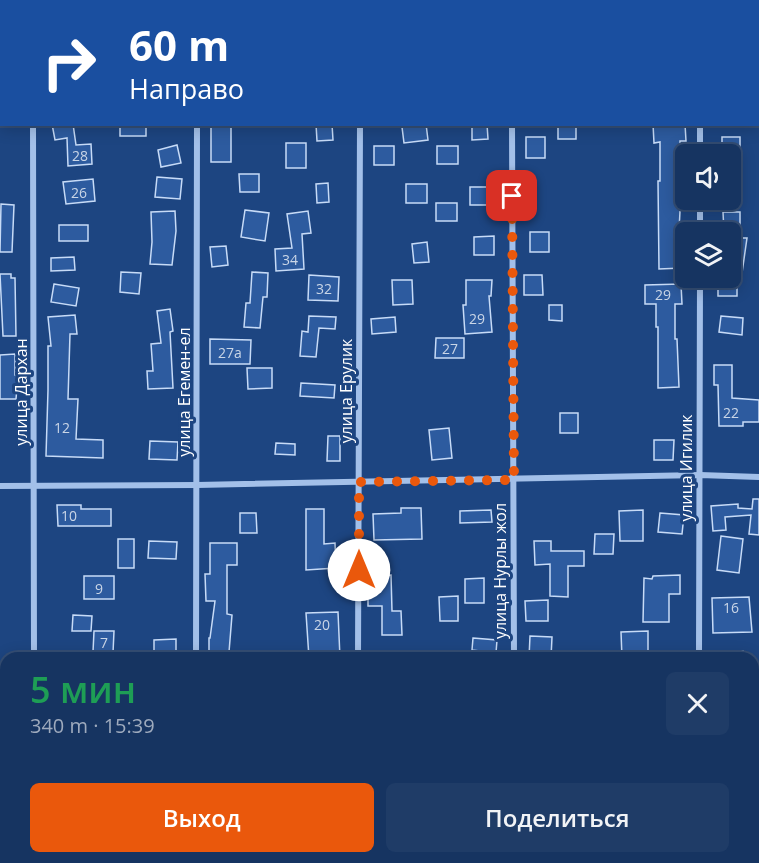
<!DOCTYPE html>
<html lang="ru">
<head>
<meta charset="utf-8">
<style>
	:root { --surface:#163461; --page:#1f3c67; --text:#f1f3f6; --muted:#9eaabd; --line:#354f76; --accent:#ea580c }
	body { margin:0; font-family:"Open Sans",sans-serif; background:var(--page); color:var(--text); height:100vh; display:flex; flex-direction:column; font-size:22px; white-space:nowrap }
	* { box-sizing:border-box; margin:0 }
	p { font-size:20px; color:var(--muted) }
	.icon { flex:none; width:33px; height:33px; fill:none; stroke:currentColor; stroke-width:2; stroke-linecap:round; stroke-linejoin:round }
	.map { position:relative; flex:1; overflow:hidden }
	.details { position:absolute; left:0px; top:652px; width:759px; height:212px; display:flex; flex-direction:column; background:var(--surface); border-radius:18px 18px 0 0; box-shadow:0 3px 15px #0003,0 0 0 2px var(--line) }
	.details>* { flex:none }
	.top-card { position:absolute; left:0px; top:0px; width:759px; height:126px; box-shadow:0 3px 15px #0003,0 0 0 2px var(--line); background:#1a4fa0; color:#fff; overflow:hidden }
	.tools { position:absolute; left:675px; top:144px; display:grid; gap:12px }
	.tools a { display:grid; place-items:center; width:66px; height:66px; border-radius:9px; background:var(--surface); box-shadow:0 3px 15px #0003,0 0 0 2px var(--line); font-size:30px }
	.pin { position:absolute; display:grid; place-items:center; width:51px; height:51px; color:#fff; margin:-26px; border-radius:12px; box-shadow:0 3px 9px #0006 }
	.me { position:absolute; width:66px; margin:-33px; rotate:0deg; stroke-linejoin:round; filter:drop-shadow(0 0 4px #0008) }
	.turn { display:flex; align-items:center; gap:21px; height:126px; padding:0 30px; font-size:27px }
	.turn .icon { width:78px; height:78px; stroke-width:2.5 }
	.turn b { display:block; font-size:42px; line-height:51px }
	.round { display:grid; place-items:center; flex:none; width:63px; height:63px; border-radius:9px; background:var(--page) }
	.overview { display:flex; align-items:center; justify-content:space-between; height:102px; padding:0 30px }
	h1 { font-size:36px; font-weight:600; line-height:45px; color:#1e9e55 }
	.cta { display:flex; gap:12px; margin-top:auto; padding:12px 30px }
	.cta a { flex:1; height:69px; border-radius:9px; background:var(--accent); color:#fff; font-size:24px; font-weight:600; line-height:69px; text-align:center }
	.cta a+a { background:var(--page); color:var(--text) }
	.map>svg:first-child { display:block }
	.building { fill:#2d5b9f; stroke:#c7dbf7; stroke-width:1.5 }
	.lines { fill:none; stroke-linecap:round; stroke-linejoin:round }
	.minor { stroke:#a3c0e9; stroke-width:6 }
	.route { stroke:#ea580c; stroke-width:10; stroke-dasharray:0 18 }
	.labels { text-anchor:middle; dominant-baseline:central; stroke-width:6; stroke-linejoin:round; paint-order:stroke }
	.number-label { font-size:14px; fill:#cad6e7 }
	.street-label { font-size:16px; fill:#fff; stroke:#1d4581 }
</style>
</head>
<body>
<div class="map">
<svg width="759" height="863" viewBox="0 0 759 863">
	<rect width="100%" height="100%" fill="#1d4581"/>
	<g class="building">
		<path d="M52,124h21l3,21 15,-1 1,20 -24,2 -1,-28 -12,2z"/>
		<rect x="120" y="124" width="26" height="12"/>
		<rect x="211" y="124" width="20" height="38"/>
		<path d="M316,124h16l1,16 -16,1z"/>
		<path d="M419,124h7l2,16 -24,3 -2,-16z"/>
		<path d="M472,124h15l1,15 -16,1z"/>
		<rect x="558" y="124" width="18" height="15"/>
		<path d="M653,124h32l1,17h-6v27h-4l4,43 -2,40h3l1,17 -23,1 -1,-88h2v-39l-6,1z"/>
		<rect x="526" y="137" width="19" height="21"/>
		<path d="M722,137h18v20l-18,-3z"/>
		<rect x="286" y="143" width="20" height="25"/>
		<path d="M177,145l4,18 -20,4 -3,-17z"/>
		<rect x="374" y="146" width="20" height="19"/>
		<rect x="437" y="146" width="21" height="18"/>
		<path d="M239,174h20v18h-19z"/>
		<path d="M157,177l25,2 -2,20 -25,-2z"/>
		<path d="M93,179l2,22 -29,3 -3,-22z"/>
		<path d="M328,183l1,19 -12,1 -1,-19z"/>
		<rect x="406" y="184" width="21" height="19"/>
		<rect x="470" y="187" width="21" height="18"/>
		<rect x="436" y="203" width="21" height="18"/>
		<path d="M1,204l13,1 -2,47h-12z"/>
		<path d="M245,210l24,3 -4,28 -24,-4z"/>
		<path d="M175,211l1,20 -4,34 -22,-1 2,-22 -1,-30z"/>
		<path d="M308,211l3,22 -9,1 2,35 -28,2 -1,-22 17,-1 -5,-34z"/>
		<path d="M723,212h17v26h7l-5,35 -12,-1v-40h-6z"/>
		<rect x="59" y="225" width="29" height="16"/>
		<rect x="530" y="232" width="19" height="20"/>
		<path d="M494,236v19h-20v-18z"/>
		<path d="M427,242l2,20 -15,1 -2,-19z"/>
		<path d="M226,246l2,19 -16,2 -2,-20z"/>
		<path d="M74,257l1,13 -24,1v-13z"/>
		<path d="M121,272l20,1 -2,21 -19,-2z"/>
		<path d="M252,272l16,1 -1,24h-4l-3,31 -16,-1 2,-24h4z"/>
		<path d="M0,274h11v4h4l1,58h-13z"/>
		<path d="M309,275l30,2 -1,24 -30,-1z"/>
		<path d="M524,275h18l1,20h-19z"/>
		<rect x="718" y="278" width="19" height="18"/>
		<path d="M392,280h20l1,24 -20,1z"/>
		<path d="M466,280h26l-1,16h-2l3,36 -27,2 -2,-29h3z"/>
		<path d="M54,284l25,4 -3,18 -25,-4z"/>
		<path d="M681,284l1,20h-7v35h2l2,48 -21,1v-61h-2v-23h-11v-19z"/>
		<path d="M549,305h13v16l-13,-1z"/>
		<path d="M170,309l3,22 -3,1 3,56 -25,1 -1,-18h6l-2,-27 10,-1 -4,-32z"/>
		<path d="M75,315l2,19h-7l-2,65h10l-2,40 27,1v18l-57,-2 2,-66v-44h3l-3,-29z"/>
		<path d="M309,316l27,1 -1,12 -16,-1 -3,29 -16,-1 2,-25 6,1z"/>
		<path d="M721,316l22,2 -1,17 -23,-3z"/>
		<path d="M395,317l1,15 -24,2 -1,-15z"/>
		<path d="M436,338h28v20h-29z"/>
		<path d="M210,339l41,1 -1,24h-40z"/>
		<path d="M15,354v21h3l-2,24h-16v-44z"/>
		<path d="M714,365h18v33l27,2v22h-16v4h-24l-1,-41h-4z"/>
		<path d="M247,368h25v20l-24,1z"/>
		<path d="M301,383l34,2 -1,13 -34,-2z"/>
		<rect x="560" y="413" width="18" height="20"/>
		<path d="M449,428l3,30 -20,2 -3,-30z"/>
		<path d="M328,436h12v25h-13z"/>
		<path d="M654,440h20l-1,20h-19z"/>
		<path d="M150,441l28,1 -1,18 -28,-1z"/>
		<path d="M276,443l19,1v11l-20,-1z"/>
		<path d="M753,499h6v36l-10,-1 2,-19 -26,2 1,13 -13,1 -2,-25 27,-2v4l14,1z"/>
		<path d="M57,505h24v4h30v17h-53z"/>
		<path d="M401,508h20l1,31 -48,1 -1,-26 28,-1z"/>
		<path d="M306,509h18v35l11,-1 1,25 -30,2z"/>
		<path d="M491,510l1,12 -32,1v-12z"/>
		<path d="M643,510v31h-23l-1,-30z"/>
		<path d="M240,513h16l1,20h-17z"/>
		<path d="M660,513l24,2 -2,19 -24,-2z"/>
		<path d="M595,534h19l-1,20h-19z"/>
		<path d="M721,536l22,3 -4,34 -22,-3z"/>
		<rect x="118" y="539" width="16" height="29"/>
		<path d="M149,541l28,1 -1,17 -28,-1z"/>
		<path d="M534,541h17v10h33v15h-16v31l-18,-1v-32l-15,1z"/>
		<path d="M210,543h27v22h-10v49l5,1 -3,37h-20v-14h1l5,-37h-9l-1,-27h5z"/>
		<path d="M391,575l1,36h9l1,24h-20v-29h-14v-30z"/>
		<path d="M680,575v19h-11v28h-26l1,-44 8,1 1,-3z"/>
		<rect x="84" y="576" width="30" height="23"/>
		<path d="M484,578v25h-19v-24z"/>
		<path d="M458,596v25h-18l-1,-24z"/>
		<path d="M749,597l3,35 -39,1 -1,-35z"/>
		<path d="M548,600v21h-22l-1,-20z"/>
		<path d="M338,612l2,46h-31l-3,-45z"/>
		<path d="M73,615l19,1 -1,15h-19z"/>
		<path d="M94,631h20l-1,22 -20,-1z"/>
		<path d="M648,631v21h-5v6h-21l-1,-26z"/>
		<path d="M530,636l22,1 -1,21h-22z"/>
		<path d="M473,638l24,2 -1,13 -24,-3z"/>
		<path d="M176,639v17l-22,1v-17z"/>
		<rect x="719" y="651" width="24" height="7"/>
	</g>
	<g class="lines">
		<g class="minor">
			<path d="M33,0v2"/>
			<path d="M197,0v2"/>
			<path d="M511,0v2"/>
			<path d="M700,0v2"/>
			<path d="M360,2v-2"/>
			<path d="M33,124l1,534"/>
			<path d="M512,124l2,534"/>
			<path d="M700,124v30"/>
			<path d="M700,200v32"/>
			<path d="M0,486l197,-1 503,-10 59,2"/>
			<path d="M196,658l1,-534"/>
			<path d="M358,658l2,-534"/>
			<path d="M699,658l1,-380"/>
			<path d="M33,863v-5"/>
			<path d="M195,863v-5"/>
			<path d="M356,863v-5"/>
			<path d="M513,863v-5"/>
			<path d="M698,863v-5"/>
		</g>
	</g>
	<g class="lines">
		<path class="route" d="M359,570v-88l155,-2 -2,-284"/>
	</g>
	<g class="labels">
		<g class="number-label">
			<text x="80" y="155">28</text>
			<text x="79" y="192">26</text>
			<text x="290" y="259">34</text>
			<text x="324" y="288">32</text>
			<text x="663" y="294">29</text>
			<text x="477" y="318">29</text>
			<text x="450" y="348">27</text>
			<text x="230" y="352">27а</text>
			<text x="731" y="412">22</text>
			<text x="62" y="427">12</text>
			<text x="69" y="515">10</text>
			<text x="99" y="588">9</text>
			<text x="731" y="607">16</text>
			<text x="322" y="624">20</text>
			<text x="104" y="642">7</text>
		</g>
		<g class="street-label">
			<text transform="translate(346 391) rotate(-90)">улица Ерулик</text>
			<text transform="translate(21 392) rotate(-90)">улица Дархан</text>
			<text transform="translate(184 392) rotate(-90)">улица Егемен-ел</text>
			<text transform="translate(686 468) rotate(-90)">улица Игилик</text>
			<text transform="translate(500 571) rotate(-90)">улица Нурлы жол</text>
		</g>
	</g>
</svg>
<div class="tools">
<a><svg class="icon" aria-label="sound" viewBox="0 0 24 24"><path d="M4 9h4l5-4v14l-5-4H4zM17 9q2 3 0 6"/></svg></a>
<a><svg class="icon" aria-label="layers" viewBox="0 0 24 24"><path d="M12 4l9 5-9 5-9-5zM3 14l9 5 9-5"/></svg></a>
</div>
<div class="pin" style="left:512px;top:196px;background:#d93025"><svg class="icon" aria-label="arrive" viewBox="0 0 24 24"><path d="M6 21V4h12l-3 4 3 4H6"/></svg></div>
<svg class="me" style="left:359px;top:570px" viewBox="-20 -20 40 40"><circle r="19" fill="#fff"/><path d="M0-13L10 11 0 6-10 11z" fill="#ea580c"/></svg>
<div class="top-card">
<div class="turn"><svg class="icon" aria-label="right" viewBox="0 0 24 24"><path d="M7 20v-9h11M14 6l5 5-5 5"/></svg><div><b>60 m</b>Направо</div></div>
</div>
<section class="details">
<div class="overview"><div><h1>5 мин</h1><p>340 m · 15:39</p></div><a class="round"><svg class="icon" aria-label="close" viewBox="0 0 24 24"><path d="M6 6l12 12M18 6L6 18"/></svg></a></div>
<div class="cta"><a>Выход</a><a>Поделиться</a></div>
</section>
</div>
</body>
</html>
